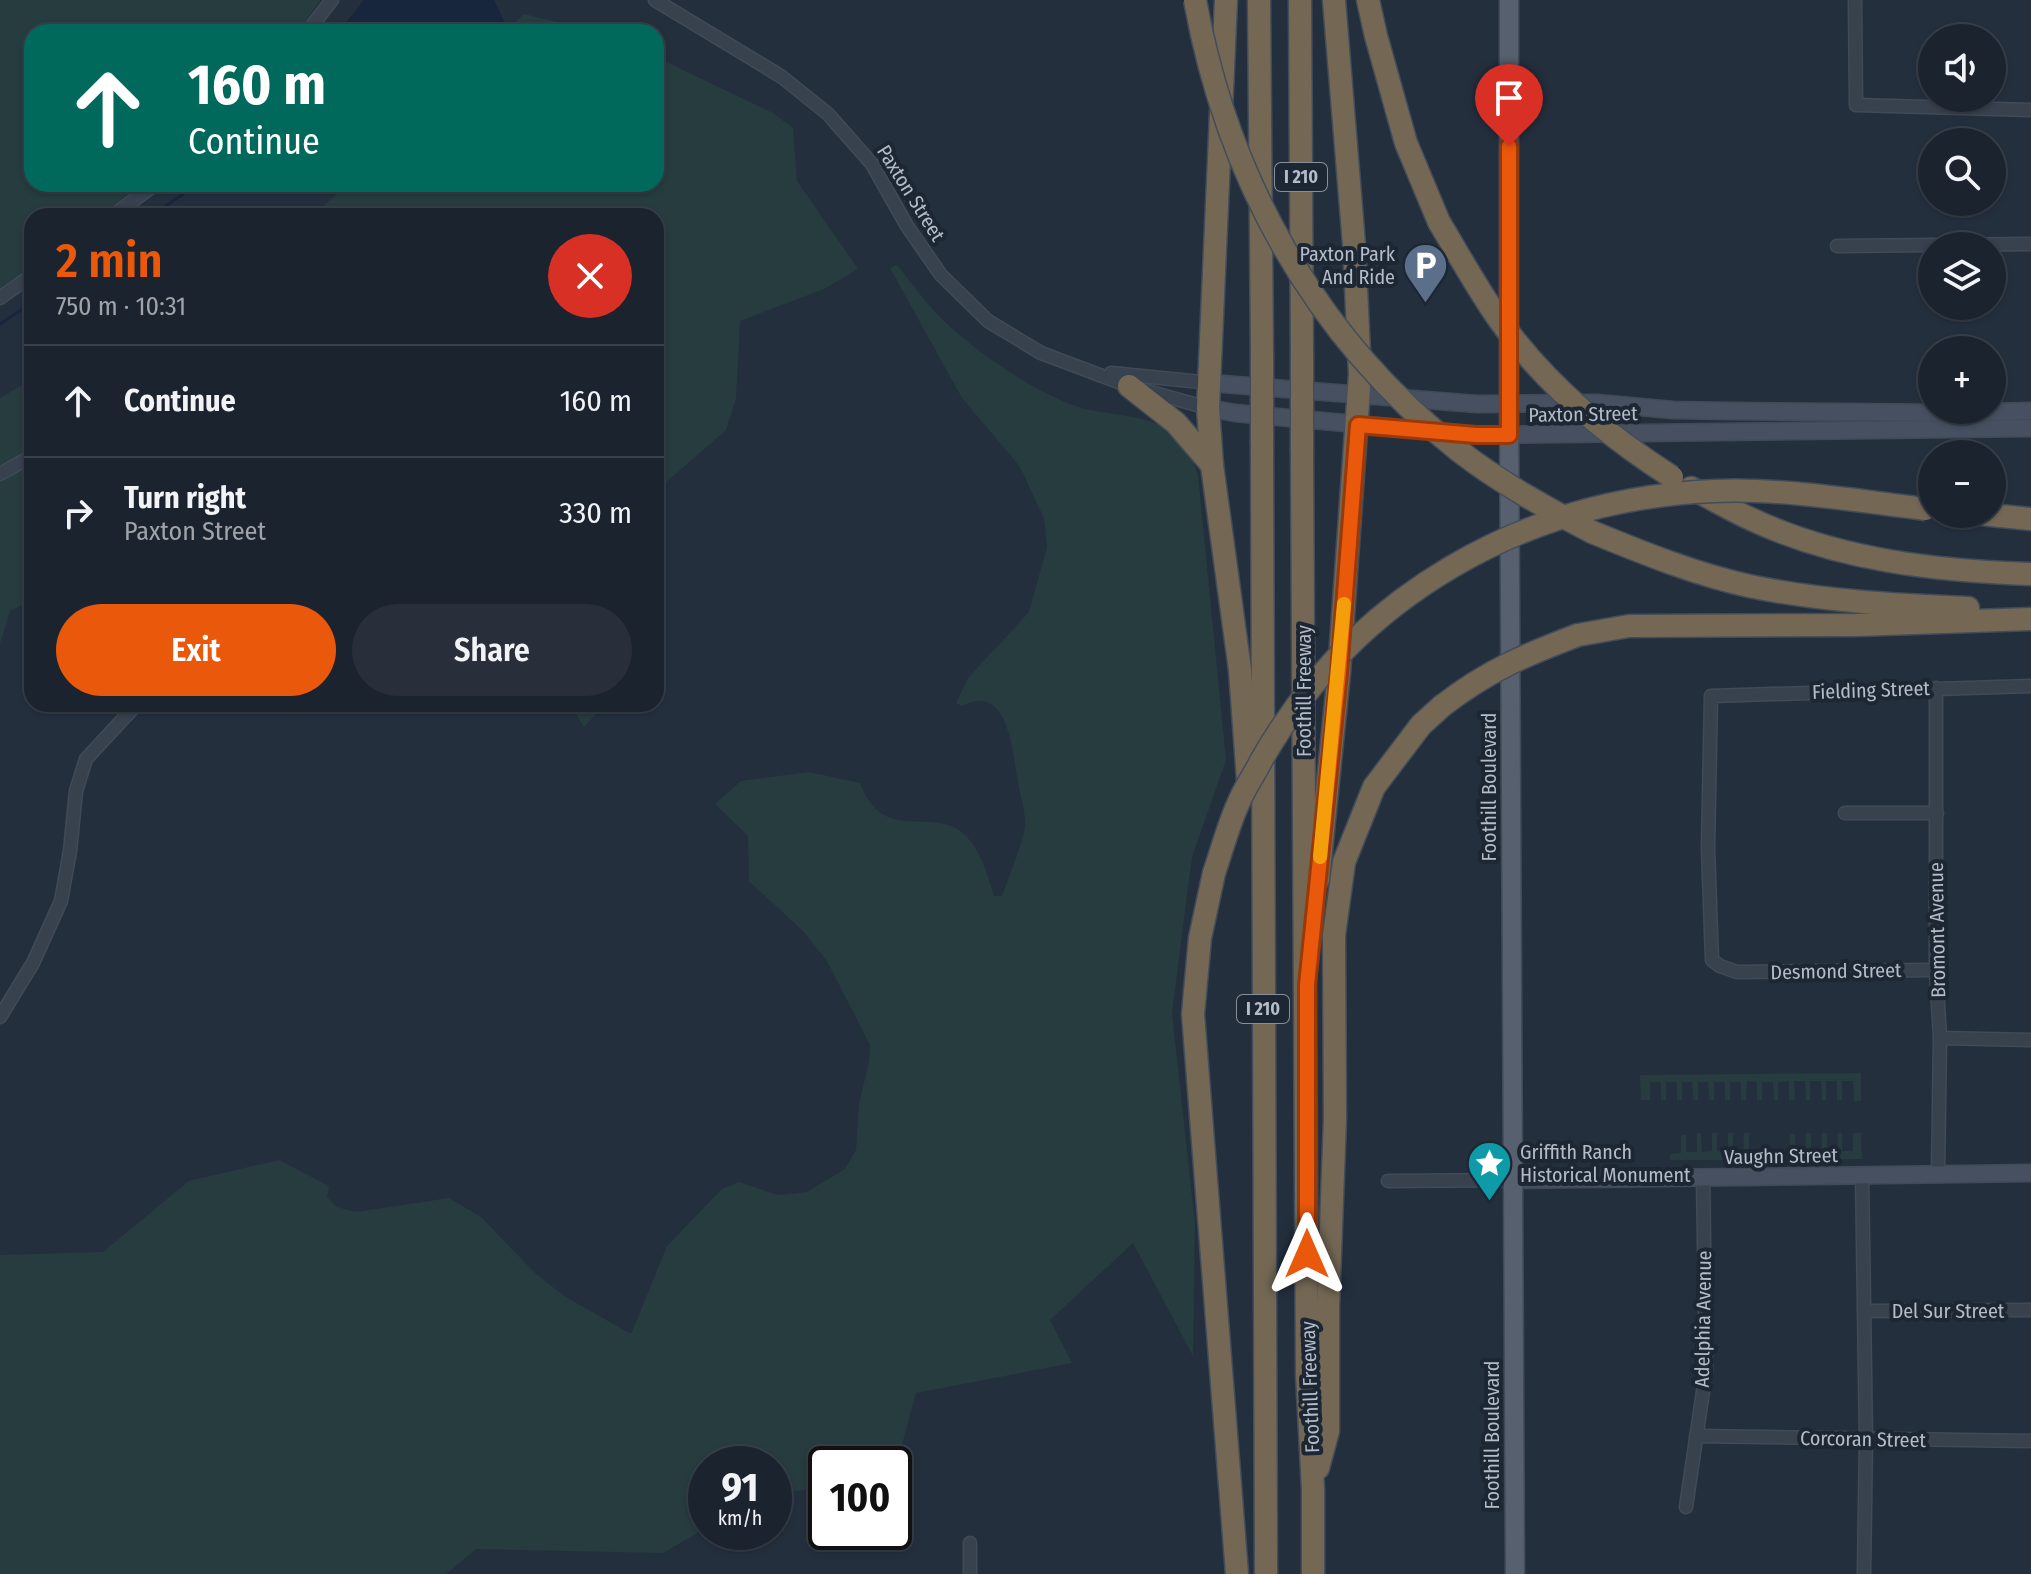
<!DOCTYPE html>
<html lang="en">
<head>
<meta charset="utf-8">
<style>
	:root { --surface:#1b232e; --page:#282f3a; --text:#f1f3f6; --muted:#a0a4aa; --line:#39404a; --accent:#ea580c }
	body { margin:0; font-family:"Fira Sans Condensed",sans-serif; background:var(--page); color:var(--text); height:100vh; display:flex; flex-direction:column; font-size:30px; white-space:nowrap }
	* { box-sizing:border-box; margin:0 }
	p { font-size:26px; color:var(--muted) }
	.icon { flex:none; width:44px; height:44px; fill:none; stroke:currentColor; stroke-width:2; stroke-linecap:round; stroke-linejoin:round }
	.map { position:relative; flex:1; overflow:hidden }
	.panel { position:absolute; left:24px; top:208px; width:640px; height:504px; display:flex; flex-direction:column; background:var(--surface); border-radius:24px; box-shadow:0 2px 6px #0004,0 0 0 2px var(--line) }
	.panel>* { flex:none }
	.top-card { position:absolute; left:24px; top:24px; width:640px; height:168px; border-radius:24px; box-shadow:0 2px 6px #0004,0 0 0 2px var(--line); background:#00695c; color:#fff; overflow:hidden }
	.fabs { position:absolute; left:1918px; top:24px; display:grid; gap:16px }
	.fabs a { display:grid; place-items:center; width:88px; height:88px; border-radius:50%; background:var(--surface); box-shadow:0 2px 6px #0004,0 0 0 2px var(--line); font-size:40px }
	.speed { position:absolute; left:688px; top:1446px; display:flex; gap:16px; font-size:40px; font-weight:700; text-align:center }
	.speed>* { display:grid; place-content:center; width:104px; height:104px; border-radius:50%; background:var(--surface); box-shadow:0 2px 6px #0004,0 0 0 2px var(--line); line-height:1 }
	.speed small { font-size:20px; font-weight:400 }
	.speed .limit { border:4px solid #111; border-radius:12px; background:#fff; color:#111 }
	.pin { position:absolute; display:grid; place-items:center; width:68px; height:68px; color:#fff; margin:-82px -34px; border-radius:50% 50% 50% 0; rotate:-45deg; box-shadow:0 0 8px #0007 }
	.pin .icon { rotate:45deg }
	.me { position:absolute; width:88px; margin:-44px; rotate:0deg; stroke-linejoin:round; filter:drop-shadow(0 0 6px #0008) }
	.turn { display:flex; align-items:center; gap:28px; height:168px; padding:0 32px; font-size:36px }
	.turn .icon { width:104px; height:104px; stroke-width:2.5 }
	.turn b { display:block; font-size:56px; line-height:68px }
	.round { display:grid; place-items:center; flex:none; width:84px; height:84px; border-radius:42px; background:var(--page) }
	.overview { display:flex; align-items:center; justify-content:space-between; height:136px; padding:0 32px }
	h1 { font-size:48px; font-weight:600; line-height:60px; color:var(--accent) }
	.button { display:flex; gap:16px; margin-top:auto; padding:16px 32px }
	.button a { flex:1; height:92px; border-radius:48px; background:var(--accent); color:#fff; font-size:32px; font-weight:600; line-height:92px; text-align:center }
	.button a+a { background:var(--page); color:var(--text) }
	ul { padding:0; list-style:none }
	li { display:flex; align-items:center; gap:24px; height:112px; padding:0 32px; border-top:2px solid var(--line) }
	li div { flex:1 }
	li b { display:block; font-size:30px }
	li em { font-style:normal }
	.map>svg:first-child { display:block }
	.green { fill:#263c3f }
	.water { fill:#17263c }
	.lines { fill:none; stroke-linecap:round; stroke-linejoin:round }
	.stream { stroke:#17263c; stroke-width:3 }
	.street-casing { stroke:#414a57; stroke-width:15 }
	.secondary-casing { stroke:#414a57; stroke-width:19 }
	.primary-casing { stroke:#414a57; stroke-width:21 }
	.highway-casing { stroke:#434c59; stroke-width:25 }
	.street { stroke:#38414e; stroke-width:12 }
	.secondary { stroke:#465061; stroke-width:16 }
	.primary { stroke:#56606e; stroke-width:18 }
	.highway { stroke:#746855; stroke-width:22 }
	.highway-bridge-casing { stroke:#434c59; stroke-width:25; stroke-linecap:butt }
	.highway-bridge { stroke:#746855; stroke-width:22 }
	.route-casing { stroke:#983908; stroke-width:20 }
	.route { stroke:#ea580c; stroke-width:14 }
	.slow { stroke:#f59e0b; stroke-width:14 }
	.labels { text-anchor:middle; dominant-baseline:central; stroke-width:8; stroke-linejoin:round; paint-order:stroke }
	.shield { fill:#1d2633; stroke:#878f9c; stroke-width:2 }
	.shield-label { font-size:18px; font-weight:bold; fill:#b4bcc9 }
	.street-label { font-size:20px; fill:#b4bcc9; stroke:#1d2633 }
	.poi-label { font-size:20px; fill:#b4bcc9; stroke:#1d2633; text-anchor:end }
</style>
</head>
<body>
<div class="map">
<svg width="2031" height="1574" viewBox="0 0 2031 1574">
	<rect width="100%" height="100%" fill="#242f3e"/>
	<g class="green">
		<path d="M0,0h321l-24,32h-265v152h111l-43,32h-68v51l-32,24z"/>
		<path d="M524,14l74,18h-92z"/>
		<path d="M656,57l117,56 20,15 4,53 61,88 -34,20 -84,32 -4,77 -10,32 -70,61v-275h-344l36,-32h308z"/>
		<path d="M897,265c14,17 27,36 43,52 29,29 64,53 100,73 13,7 30,15 45,19 54,11 94,4 113,66l28,285 -34,97 -20,156 23,211 -2,132 -60,-113 -83,77 22,43 -156,30 -22,81v-10h-68v24l-52,5v-29h-68v64l-43,25 -187,-4 -30,25h-446v-319l103,-3 86,-71 90,-21 50,26 -2,11 10,10 19,5 93,-14 32,19 53,55 30,24 67,38 36,-88 55,-57 17,-7 39,13 29,-3 38,-23 11,-19 3,-46 10,-42 1,-17 -43,-84 -24,-30 -54,-50 -1,-45 -33,-32 26,-23 68,-9 51,11c23,63 73,22 104,51 17,16 23,40 30,62h8c6,-18 21,-52 23,-70 1,-15 -6,-34 -8,-49 -5,-28 -9,-95 -55,-71l-6,-3 12,-25 61,-66 18,-65 -3,-29 -24,-51 -58,-69 -72,-130z"/>
		<path d="M32,379v221l-22,11 -10,33v-246z"/>
		<path d="M570,704h35l-21,23z"/>
		<path d="M1861,1073v28h-7l-1,-20h-11v19h-5v-19h-11v19h-4l-1,-19h-11v19h-4l-1,-19h-11l1,19h-6v-19l-11,1v18h-4l-1,-18h-11v18h-5v-18l-10,-1 -1,19h-5v-18h-11v18h-5v-18h-11v18h-5l-1,-18h-10v18h-5l-1,-18h-10v18h-5v-18h-11v18h-5v-18h-11v18h-9l-1,-25z"/>
		<path d="M1697,1133h4l1,19 10,-1v-18h5v18l11,1v-19h5v18l10,1 1,-19h5v20h11v7h-90v-6l11,-1v-18h5v17h11z"/>
		<path d="M1806,1133h5v18h11v-18h5v18h10l1,-18h4v18h11v-18h8l1,26 -83,1v-7h11v-19h5v17h11z"/>
	</g>
	<path class="water" d="M364,0h130l11,23 -9,9h-158z"/>
	<g class="lines">
		<g class="stream">
			<path d="M151,216l47,-32"/>
			<path d="M0,324l32,-21"/>
		</g>
		<defs>
			<g id="street">
				<path d="M655,0l127,77 46,37 44,50 35,62 34,49 47,46 53,32 88,33 79,22"/>
				<path d="M1855,0l1,105 175,5"/>
				<path d="M307,32l25,-32"/>
				<path d="M112,216l44,-32"/>
				<path d="M1837,246l194,-2"/>
				<path d="M0,298l32,-23"/>
				<path d="M1111,373l100,10"/>
				<path d="M0,474l32,-18"/>
				<path d="M1936,688v282l4,68 -2,135"/>
				<path d="M1845,813h92"/>
				<path d="M1936,970l-199,2 -17,-6 -8,-6 -4,-112 3,-152 320,-10"/>
				<path d="M0,1017l33,-54 28,-62 9,-50 6,-60 10,-32 51,-55"/>
				<path d="M1940,1038l91,2"/>
				<path d="M1862,1174l4,265 -2,135"/>
				<path d="M1388,1181l125,-1"/>
				<path d="M1864,1311l167,-1"/>
				<path d="M1696,1436l335,5"/>
				<path d="M1686,1507l20,-136 -3,-193"/>
				<path d="M970,1543v31"/>
			</g>
			<g id="secondary">
				<path d="M1211,383l266,21 120,-1 76,7 55,1 222,2 81,-2"/>
				<path d="M1208,408l27,5 243,22 553,-7"/>
				<path d="M1513,1180l518,-7"/>
			</g>
			<path id="primary" d="M1509,0v403l6,1171"/>
			<g id="highway">
				<path d="M1226,0l-18,408 4,57 28,205 8,110"/>
				<path d="M1259,0l3,353"/>
				<path d="M1300,0l2,354"/>
				<path d="M1368,0l8,36 30,107 33,79"/>
				<path d="M1129,386l47,37 36,42"/>
				<path d="M1262,444l4,1130"/>
				<path d="M1302,451l5,923 6,115v85"/>
				<path d="M1691,488c20,10 40,22 60,31 87,41 185,52 280,55"/>
				<path d="M1981,514l50,5"/>
				<path d="M1592,532c51,21 103,42 157,54 72,15 146,19 219,22"/>
				<path d="M1578,635l51,-9 227,-1 175,-6"/>
				<path d="M1214,873l-14,65 -7,76 44,560"/>
				<path d="M1318,880l21,-207 21,-299 -6,-130 -20,-244"/>
				<path d="M1318,1468l10,-37v-124l7,-188 -1,-184 10,-73 30,-75 47,-62 21,-19"/>
			</g>
		</defs>
		<use href="#street" class="street-casing"/>
		<use href="#secondary" class="secondary-casing"/>
		<use href="#primary" class="primary-casing"/>
		<use href="#highway" class="highway-casing"/>
		<use href="#street" class="street"/>
		<use href="#secondary" class="secondary"/>
		<use href="#primary" class="primary"/>
		<use href="#highway" class="highway"/>
		<defs>
			<g id="highway-bridge">
				<path d="M1195,0c32,178 120,337 263,450 41,32 88,58 134,82"/>
				<path d="M1439,222c20,33 39,68 61,99 47,65 106,114 172,156"/>
				<path d="M1262,353v91"/>
				<path d="M1302,451v-97"/>
				<path d="M1442,706c45,-35 83,-51 136,-71"/>
				<path d="M1214,873c8,-23 14,-47 24,-69 6,-15 16,-29 23,-43 94,-166 264,-262 453,-270 70,-3 143,10 212,18"/>
			</g>
		</defs>
		<use href="#highway-bridge" class="highway-bridge-casing"/>
		<use href="#highway-bridge" class="highway-bridge"/>
	</g>
	<g class="lines">
		<defs>
			<path id="route" d="M1307,1254v-269l32,-312 19,-248 118,10h33v-289"/>
		</defs>
		<use href="#route" class="route-casing"/>
		<use href="#route" class="route"/>
		<path class="slow" d="M1320,857l24,-253"/>
	</g>
	<defs>
		<symbol id="parking-pin" viewBox="-11 -11 22 30"><path d="M0 17L-7.5 6A9.5 9.5 0 1 1 7.5 6Z" fill="#5c6f8a" stroke="#1d2633"/><path d="M-3.5-5.5H1a3.5 3.5 0 0 1 0 7H-1V5.5H-3.5ZM-1-3.4V-.6H.8a1.4 1.4 0 0 0 0-2.8Z" fill="#fff"/></symbol>
		<symbol id="sight-pin" viewBox="-11 -11 22 30"><path d="M0 17L-7.5 6A9.5 9.5 0 1 1 7.5 6Z" fill="#0f9aa8" stroke="#1d2633"/><path d="M0-6L1.8-2.2L6-1.7L2.9 1.2L3.7 5.4L0 3.3L-3.7 5.4L-2.9 1.2L-6-1.7L-1.8-2.2Z" fill="#fff"/></symbol>
	</defs>
	<g fill-rule="evenodd">
		<use href="#parking-pin" x="1400" y="240" width="51" height="69"/>
		<use href="#sight-pin" x="1464" y="1138" width="51" height="69"/>
	</g>
	<g class="labels">
		<g class="shield">
			<rect x="1275" y="163" width="52" height="28" rx="6"/>
			<rect x="1237" y="995" width="52" height="28" rx="6"/>
		</g>
		<g class="shield-label">
			<text x="1301" y="177">I 210</text>
			<text x="1263" y="1009">I 210</text>
		</g>
		<g class="street-label">
			<text transform="translate(911 193) rotate(58)">Paxton Street</text>
			<text transform="translate(1583 414) rotate(-1)">Paxton Street</text>
			<text transform="translate(1871 690) rotate(-2)">Fielding Street</text>
			<text transform="translate(1304 691) rotate(-90)">Foothill Freeway</text>
			<text transform="translate(1489 787) rotate(-90)">Foothill Boulevard</text>
			<text transform="translate(1937 930) rotate(-91)">Bromont Avenue</text>
			<text transform="translate(1836 971) rotate(-1)">Desmond Street</text>
			<text transform="translate(1781 1156) rotate(-1)">Vaughn Street</text>
			<text x="1948" y="1311">Del Sur Street</text>
			<text transform="translate(1703 1319) rotate(-89)">Adelphia Avenue</text>
			<text transform="translate(1310 1387) rotate(-92)">Foothill Freeway</text>
			<text transform="translate(1492 1435) rotate(-90)">Foothill Boulevard</text>
			<text transform="translate(1863 1439) rotate(1)">Corcoran Street</text>
		</g>
		<g class="poi-label">
			<text x="1395" y="254">Paxton Park<tspan x="1395" dy="23">And Ride</tspan></text>
			<text x="1520" y="1152" text-anchor="start">Griffith Ranch<tspan x="1520" dy="23">Historical Monument</tspan></text>
		</g>
	</g>
</svg>
<div class="fabs">
<a><svg class="icon" aria-label="sound" viewBox="0 0 24 24"><path d="M4 9h4l5-4v14l-5-4H4zM17 9q2 3 0 6"/></svg></a>
<a><svg class="icon" aria-label="search" viewBox="0 0 24 24"><circle cx="10" cy="10" r="6"/><path d="M15 15l6 6"/></svg></a>
<a><svg class="icon" aria-label="layers" viewBox="0 0 24 24"><path d="M12 4l9 5-9 5-9-5zM3 14l9 5 9-5"/></svg></a>
<a>+</a>
<a>−</a>
</div>
<div class="speed"><div>91<small>km/h</small></div><div class="limit">100</div></div>
<div class="pin" style="left:1509px;top:146px;background:#d93025"><svg class="icon" aria-label="arrive" viewBox="0 0 24 24"><path d="M6 21V4h12l-3 4 3 4H6"/></svg></div>
<svg class="me" style="left:1307px;top:1254px" viewBox="-20 -20 40 40"><path d="M0-17L14 15 0 8-14 15z" fill="#ea580c" stroke="#fff" stroke-width="4"/></svg>
<div class="top-card">
<div class="turn"><svg class="icon" aria-label="ahead" viewBox="0 0 24 24"><path d="M12 20V5M6 11l6-6 6 6"/></svg><div><b>160 m</b>Continue</div></div>
</div>
<section class="panel">
<div class="overview"><div><h1>2 min</h1><p>750 m · 10:31</p></div><a class="round" style="background:#d93025;color:#fff"><svg class="icon" aria-label="close" viewBox="0 0 24 24"><path d="M6 6l12 12M18 6L6 18"/></svg></a></div>
<ul>
<li><svg class="icon" aria-label="ahead" viewBox="0 0 24 24"><path d="M12 20V5M6 11l6-6 6 6"/></svg><div><b>Continue</b></div><em>160 m</em></li>
<li><svg class="icon" aria-label="right" viewBox="0 0 24 24"><path d="M7 20v-9h11M14 6l5 5-5 5"/></svg><div><b>Turn right</b><p>Paxton Street</p></div><em>330 m</em></li>
</ul>
<div class="button"><a>Exit</a><a>Share</a></div>
</section>
</div>
</body>
</html>
